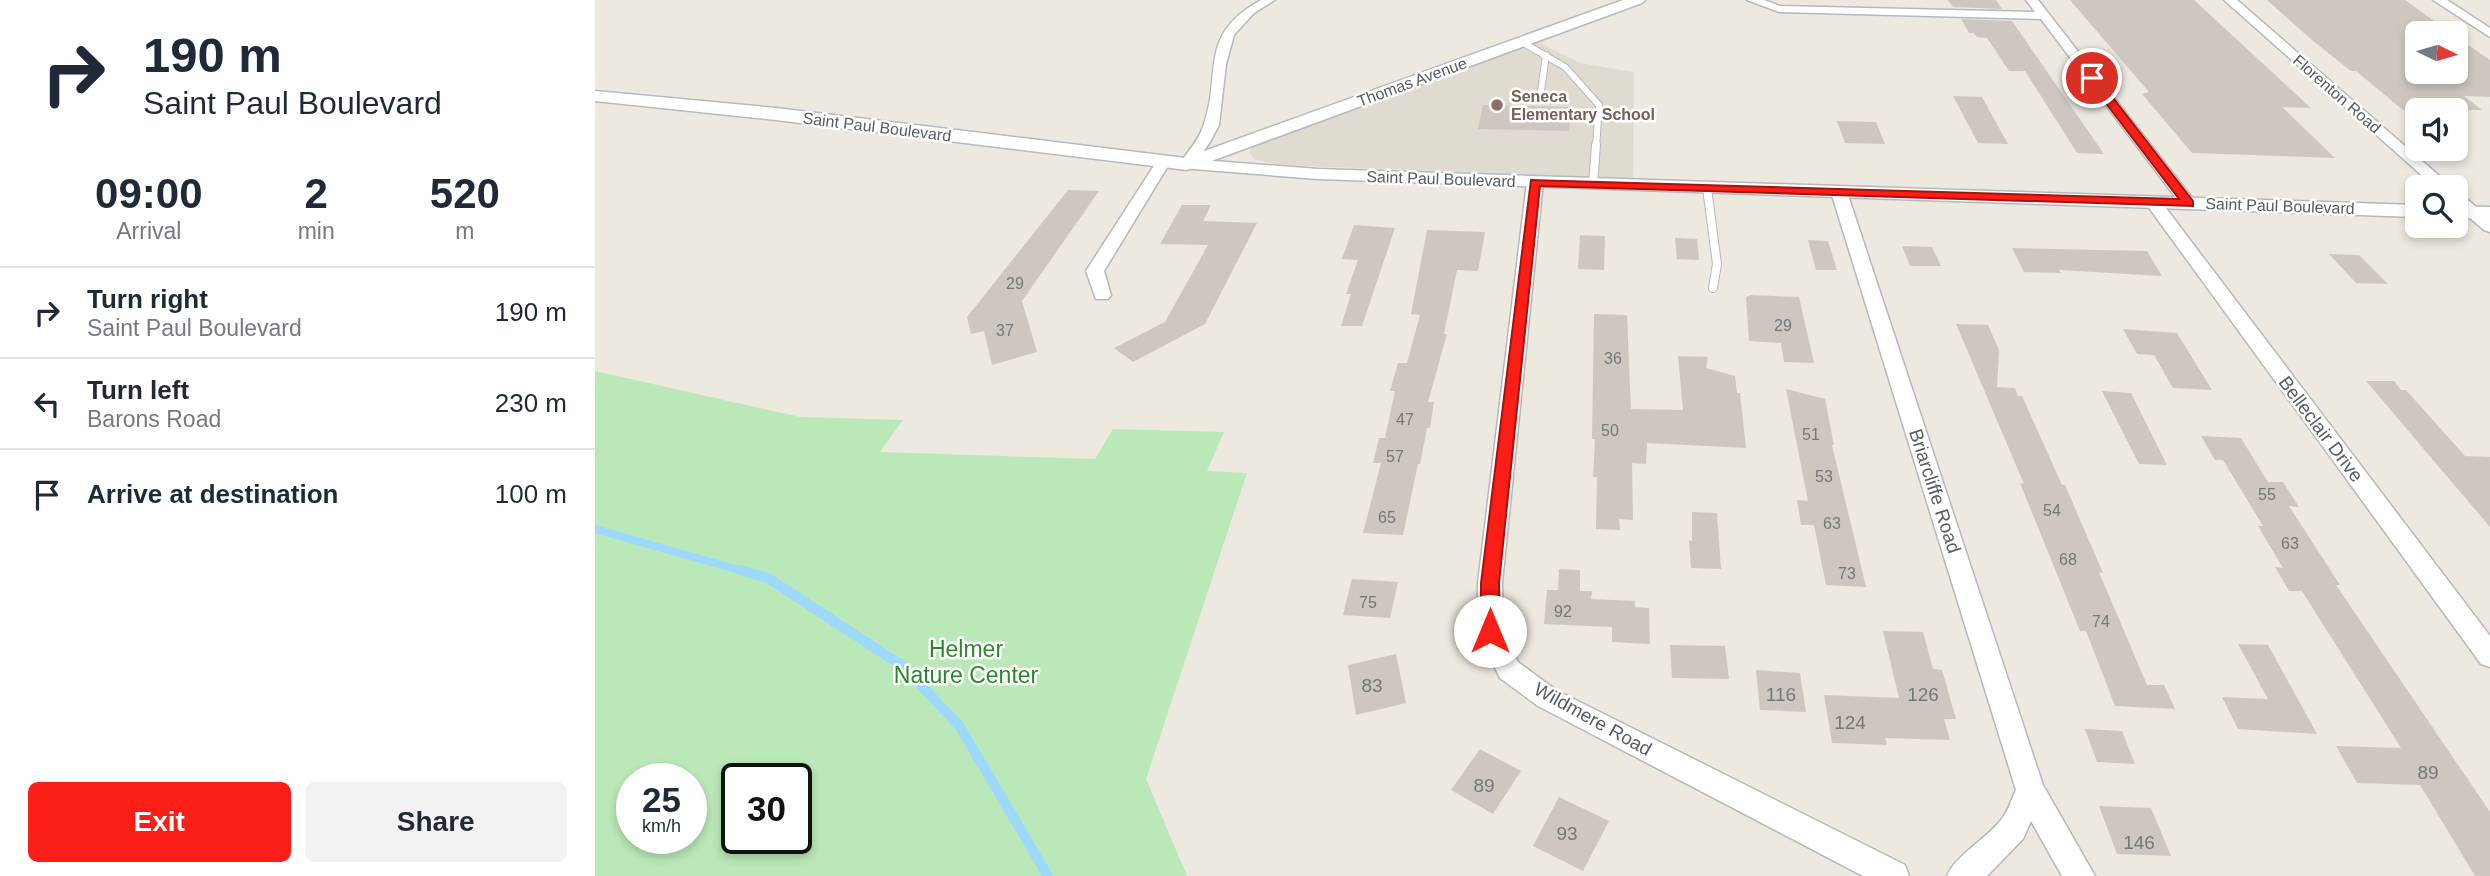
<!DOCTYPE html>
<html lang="en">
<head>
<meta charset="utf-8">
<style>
	:root { --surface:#fff; --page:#f2f2f3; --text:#1f2937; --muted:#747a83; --line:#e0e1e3; --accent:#fb1e17 }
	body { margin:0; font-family:Arial,sans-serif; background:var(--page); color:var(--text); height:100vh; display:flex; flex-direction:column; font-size:26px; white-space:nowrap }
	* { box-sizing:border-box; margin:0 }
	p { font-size:23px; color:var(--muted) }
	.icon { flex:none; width:38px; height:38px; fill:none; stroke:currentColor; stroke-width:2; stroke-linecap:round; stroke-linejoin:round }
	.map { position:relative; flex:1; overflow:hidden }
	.sheet { display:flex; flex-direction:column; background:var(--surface); width:595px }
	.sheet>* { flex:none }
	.guide { background:#fff; color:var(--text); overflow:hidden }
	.needle { width:46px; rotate:95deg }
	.fabs { position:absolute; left:1810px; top:21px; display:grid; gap:14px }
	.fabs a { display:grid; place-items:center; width:63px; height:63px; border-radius:10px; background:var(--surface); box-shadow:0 4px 10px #0003; font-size:35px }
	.speed { position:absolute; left:21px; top:763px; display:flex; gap:14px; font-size:35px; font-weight:700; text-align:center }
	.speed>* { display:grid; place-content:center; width:91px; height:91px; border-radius:50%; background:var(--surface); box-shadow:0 4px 10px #0003; line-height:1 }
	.speed small { font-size:18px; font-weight:400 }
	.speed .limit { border:4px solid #111; border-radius:10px; background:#fff; color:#111 }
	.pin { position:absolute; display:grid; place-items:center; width:60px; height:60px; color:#fff; margin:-30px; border:4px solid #fff; border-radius:50%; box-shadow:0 2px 7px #0007 }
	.me { position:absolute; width:77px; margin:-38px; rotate:0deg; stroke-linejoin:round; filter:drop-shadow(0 0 5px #0008) }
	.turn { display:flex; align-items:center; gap:24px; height:147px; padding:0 28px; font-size:32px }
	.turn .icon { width:91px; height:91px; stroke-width:2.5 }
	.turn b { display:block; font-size:49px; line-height:60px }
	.eta { display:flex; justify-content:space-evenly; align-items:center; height:119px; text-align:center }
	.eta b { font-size:42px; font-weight:800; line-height:49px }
	.action { display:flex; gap:14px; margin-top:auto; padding:14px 28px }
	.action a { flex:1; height:80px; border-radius:10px; background:var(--accent); color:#fff; font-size:28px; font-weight:800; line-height:80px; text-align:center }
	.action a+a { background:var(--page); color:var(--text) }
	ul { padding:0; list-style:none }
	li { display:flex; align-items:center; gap:21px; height:91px; padding:0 28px; border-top:2px solid var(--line) }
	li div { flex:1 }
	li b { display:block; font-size:26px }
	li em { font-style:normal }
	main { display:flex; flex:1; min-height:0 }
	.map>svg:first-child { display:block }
	.education { fill:#dfdbcf }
	.green { fill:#bae8b8; fill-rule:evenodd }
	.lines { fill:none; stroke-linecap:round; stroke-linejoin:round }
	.stream-far1 { stroke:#9dd9ff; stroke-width:8 }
	.stream { stroke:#9dd9ff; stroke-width:10 }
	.building { fill:#cdc7c0 }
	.service-far1-casing { stroke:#b5b8be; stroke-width:8 }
	.service-casing { stroke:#b5b8be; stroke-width:10 }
	.minor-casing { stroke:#b5b8be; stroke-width:3 }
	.tertiary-casing { stroke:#b5b8be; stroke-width:3 }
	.secondary-casing { stroke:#b5bac0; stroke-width:3 }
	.service-far1 { stroke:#fff; stroke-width:6 }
	.service { stroke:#fff; stroke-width:8 }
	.minor { fill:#fff; fill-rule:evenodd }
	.tertiary { fill:#fff; fill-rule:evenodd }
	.secondary { fill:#fff; fill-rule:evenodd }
	.route { fill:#fb1e17; stroke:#a3140f; stroke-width:2 }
	.education-dot { fill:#8d6e63; stroke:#fff; stroke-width:2.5 }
	.labels { text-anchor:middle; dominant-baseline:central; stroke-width:5; stroke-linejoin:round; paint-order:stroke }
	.far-street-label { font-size:16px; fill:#585d62; stroke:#fff }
	.far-education-label { font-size:16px; font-weight:bold; fill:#785e54; stroke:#fff; text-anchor:start }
	.number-label { font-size:16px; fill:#75787a }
	.street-label { font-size:19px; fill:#585d62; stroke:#fff }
	.near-number-label { font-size:19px; fill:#75787a }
	.near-park-label { font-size:23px; fill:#2c862c; stroke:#fff }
</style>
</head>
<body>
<main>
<section class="sheet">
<div class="guide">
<div class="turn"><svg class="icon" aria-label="right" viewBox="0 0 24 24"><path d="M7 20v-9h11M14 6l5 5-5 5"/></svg><div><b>190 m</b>Saint Paul Boulevard</div></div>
</div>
<div class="eta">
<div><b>09:00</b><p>Arrival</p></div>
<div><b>2</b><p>min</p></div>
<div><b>520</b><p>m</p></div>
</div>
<ul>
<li><svg class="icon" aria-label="right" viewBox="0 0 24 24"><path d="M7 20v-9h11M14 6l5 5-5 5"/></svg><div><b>Turn right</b><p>Saint Paul Boulevard</p></div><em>190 m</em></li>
<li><svg class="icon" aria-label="left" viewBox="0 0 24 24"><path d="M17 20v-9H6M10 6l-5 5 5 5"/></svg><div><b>Turn left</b><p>Barons Road</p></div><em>230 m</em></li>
<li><svg class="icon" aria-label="arrive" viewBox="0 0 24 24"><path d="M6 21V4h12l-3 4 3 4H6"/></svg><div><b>Arrive at destination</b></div><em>100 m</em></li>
</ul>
<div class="action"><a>Exit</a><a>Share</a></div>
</section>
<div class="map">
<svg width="1895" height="876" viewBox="0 0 1895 876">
	<rect width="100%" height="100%" fill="#ede9df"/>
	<path class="education" d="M943,42l42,21 54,9 -1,107 -352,-14 -25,-5 -7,-7 7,-10 10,-5z"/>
	<path class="green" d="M0,371l205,46 103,3 -23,32 215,7 18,-30 111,3 -17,39 40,2 -101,306 41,97h-592zM37,779h59v59h-59zM142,779h59v59h-59z"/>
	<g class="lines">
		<path class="stream-far1" d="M0,529l151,43"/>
		<path class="stream" d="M145,570l28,8 136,89 56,60 88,149"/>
	</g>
	<g class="building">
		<path d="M1353,0h48l6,9 -49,-2z"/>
		<path d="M1475,0h124l117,108 -29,-1 53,51 -143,-5 -50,-59 7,-2z"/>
		<path d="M1672,0h138l46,33h-34v39h38v-36l35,24v37l-26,-1 18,14h-79l-47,-39h-5l-38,-30z"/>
		<path d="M1366,19l51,2 92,133 -27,-1 -52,-82h-16l-22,-33 -10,-1 -3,-4h-5z"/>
		<path d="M1358,96l29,1 26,47 -30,-1z"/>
		<path d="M888,105l87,2 -1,24 -91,-2z"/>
		<path d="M1242,121l39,1 9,22 -40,-1z"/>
		<path d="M473,190l31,1 -77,110 15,51 -45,13 -8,-34 -13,3 -4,-17z"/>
		<path d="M587,205h29l-8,16 54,2 -52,101 -72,38 -19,-14 51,-26 43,-77 -48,-1z"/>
		<path d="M759,225l41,3 -33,98h-21l10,-32h-5l12,-34 -16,-1z"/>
		<path d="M832,230l58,2 -7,39 -21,-1 -13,64h3l-19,68h6l-4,26h-3l-7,36h-2l-15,71 -40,-2 18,-70h-8l6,-25h6l10,-47h-5l8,-28h9l13,-48 -9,-1z"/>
		<path d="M985,235l25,1 -1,34 -26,-1z"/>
		<path d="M1080,238l22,1 2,21 -22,-1z"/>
		<path d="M1213,240l20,1 9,29h-21z"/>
		<path d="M1307,246l30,1 9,19h-31z"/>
		<path d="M1417,248l135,3 15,25 -103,-6 2,3 -37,-1z"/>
		<path d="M1734,254l30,1 29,29 -32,-1z"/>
		<path d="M1156,295l48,2 15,66 -30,-1 -3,-19 -32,-2 -3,-44z"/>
		<path d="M999,314l33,1 4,94 52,1 -5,-54 30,1 -2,11 29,8 2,17h3l6,55 -99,-5 -1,21 -14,-1 1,57 -14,-1 1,11 -24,-1 1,-52h-4l2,-38h-3z"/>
		<path d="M1361,324l32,1 11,25 -2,37 18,1 3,8h4l40,89h3l38,88 -4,-1 48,113h17l11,24 -60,-3 -29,-75h-6l-60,-148 4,1z"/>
		<path d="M1528,329l54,4 35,57 -39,-2 -19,-33 -17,-1z"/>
		<path d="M1771,381h28l7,9h5l59,66 25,1v70z"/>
		<path d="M1191,389l39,10 9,46h-2l34,142 -40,-2 -12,-60h-13l-4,-25 11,1z"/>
		<path d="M1507,391l29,2 36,72 -28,-1z"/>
		<path d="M1606,436l40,2 27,44h15l16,25 -10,-1 51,79h-4l154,227v64h-15l-55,-91 -63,-2 -21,-37 65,2 -99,-157h-13l-14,-24 8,1 -25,-42h5l-40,-66h-8z"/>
		<path d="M1097,512l25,1 4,56 -30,-1 -2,-28 3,1z"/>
		<path d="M964,569l21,1v21h12l-1,8 44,2v6l14,1 1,36 -38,-2v-15l-68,-3 3,-34h11z"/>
		<path d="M757,579l46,3 -8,36 -47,-3z"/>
		<path d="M1288,631l40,1 10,37 9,1 14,49h-12l6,21 -65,-2 2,7 -55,-2 -8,-48 75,3z"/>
		<path d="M1643,644l30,1 49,89 -79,-5 -16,-32 46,2z"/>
		<path d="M1075,645l55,1 4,33 -57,-1z"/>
		<path d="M801,654l10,49 -50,12 -8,-50z"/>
		<path d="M1161,670l44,3 6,39 -46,-2z"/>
		<path d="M1490,729l37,2 13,33 -38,-2z"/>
		<path d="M885,749l41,22 -28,43 -42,-24z"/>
		<path d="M964,797l50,24 -26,50 -50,-25z"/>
		<path d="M1504,806l52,2 20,48 -54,-2z"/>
	</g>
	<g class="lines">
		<defs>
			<g id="service-far1">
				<path d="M927,42l43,25 34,38 -3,42"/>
				<path d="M946,91l5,-36"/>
			</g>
			<g id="service">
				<path d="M998,184l3,-39"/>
				<path d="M1112,188l10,76 -4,24"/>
			</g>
			<g id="minor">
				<path d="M666,0h14l-21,13 -20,22 -8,29 -7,61 -9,17 -18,25h-10l-3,-3c9,-12 19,-23 24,-37 20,-54 -7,-91 58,-127z"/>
				<path d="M1152,0h17l16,6 255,6 -9,-12h12l158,203 -2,3h-12l-141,-187 -262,-7z"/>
				<path d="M1629,0h13l215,187h-17z"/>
				<path d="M1838,0h14l43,28v9z"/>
				<path d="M569,157l7,4 -67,110 7,24 -3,4h-12l-10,-28 71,-110z"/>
				<path d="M940,177l8,5 -41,401 1,48 15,31 38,28 349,175 4,11h-46l-325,-170 -38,-28 -4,-8 -19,-39 1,-48 49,-401z"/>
				<path d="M1244,187l8,5 196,593 52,91h-33l-31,-55 -8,18 -36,37h-40c8,-20 39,-37 54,-56 7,-8 10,-20 15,-30l-185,-598z"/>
				<path d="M1860,192l6,2 29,25v13l-6,-2 -29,-25z"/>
				<path d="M1558,197l6,2 331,437v31l-9,-3 -334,-459 -2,-3 2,-3z"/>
			</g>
			<g id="tertiary">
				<path d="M592,159l131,10 1099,36v12l-1099,-38 -137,-11 -3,-4z"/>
				<path d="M1860,206l35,1v12l-35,-1z"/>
			</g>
			<path id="secondary" d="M1028,0h22l-3,3 -455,167 -411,-50 -181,-19v-10l181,17 409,50z"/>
		</defs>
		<use href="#service-far1" class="service-far1-casing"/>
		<use href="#service" class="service-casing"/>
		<use href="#minor" class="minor-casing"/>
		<use href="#tertiary" class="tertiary-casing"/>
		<use href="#secondary" class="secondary-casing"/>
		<use href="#service-far1" class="service-far1"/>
		<use href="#service" class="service"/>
		<use href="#minor" class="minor"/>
		<use href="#tertiary" class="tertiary"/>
		<use href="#secondary" class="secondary"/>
	</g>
	<path class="route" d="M1494,76h7l97,125v5l-653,-20 -41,397 1,48 -3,5 -7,3 -6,-3 -3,-5v-48l50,-403 648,19 -90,-118z"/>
	<circle class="education-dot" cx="902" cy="105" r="7"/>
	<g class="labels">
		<g class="far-street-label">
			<text transform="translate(817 82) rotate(-20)">Thomas Avenue</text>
			<text transform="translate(1742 94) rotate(41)">Florenton Road</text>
			<text transform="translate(282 127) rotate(7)">Saint Paul Boulevard</text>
			<text transform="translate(846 179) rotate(2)">Saint Paul Boulevard</text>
			<text transform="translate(1685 206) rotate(2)">Saint Paul Boulevard</text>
		</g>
		<g class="far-education-label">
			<text x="916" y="96">Seneca<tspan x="916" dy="18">Elementary School</tspan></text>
		</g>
		<g class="number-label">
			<text x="420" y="283">29</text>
			<text x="1188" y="325">29</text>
			<text x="410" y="330">37</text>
			<text x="1018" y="358">36</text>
			<text x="810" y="419">47</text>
			<text x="1015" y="430">50</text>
			<text x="1216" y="434">51</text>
			<text x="800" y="456">57</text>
			<text x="1229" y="476">53</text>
			<text x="1672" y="494">55</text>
			<text x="1457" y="510">54</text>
			<text x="792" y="517">65</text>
			<text x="1237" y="523">63</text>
			<text x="1695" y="543">63</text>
			<text x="1473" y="559">68</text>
			<text x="1252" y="573">73</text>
			<text x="773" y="602">75</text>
			<text x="968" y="611">92</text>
			<text x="1506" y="621">74</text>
		</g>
		<g class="street-label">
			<text transform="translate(1726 429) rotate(53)">Belleclair Drive</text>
			<text transform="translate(1340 491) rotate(72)">Briarcliffe Road</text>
			<text transform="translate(998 719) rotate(29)">Wildmere Road</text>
		</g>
		<g class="near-number-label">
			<text x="777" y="685">83</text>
			<text x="1186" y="694">116</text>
			<text x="1328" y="694">126</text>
			<text x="1255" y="722">124</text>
			<text x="1833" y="772">89</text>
			<text x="889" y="785">89</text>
			<text x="972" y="833">93</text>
			<text x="1544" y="842">146</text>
		</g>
		<g class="near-park-label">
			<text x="371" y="649">Helmer<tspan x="371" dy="26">Nature Center</tspan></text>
		</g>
	</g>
</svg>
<div class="fabs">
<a><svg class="needle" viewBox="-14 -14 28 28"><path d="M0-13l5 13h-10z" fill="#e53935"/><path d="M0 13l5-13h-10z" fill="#747a83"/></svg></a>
<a><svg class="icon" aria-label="sound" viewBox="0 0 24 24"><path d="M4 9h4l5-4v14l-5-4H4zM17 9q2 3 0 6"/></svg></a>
<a><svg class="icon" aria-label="search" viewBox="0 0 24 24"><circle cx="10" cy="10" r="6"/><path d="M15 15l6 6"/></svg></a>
</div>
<div class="speed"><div>25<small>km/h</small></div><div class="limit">30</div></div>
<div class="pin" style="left:1497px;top:78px;background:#d93025"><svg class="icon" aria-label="arrive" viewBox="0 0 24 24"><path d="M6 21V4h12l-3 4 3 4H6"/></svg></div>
<svg class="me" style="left:895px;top:631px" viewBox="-20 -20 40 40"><circle r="19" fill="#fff"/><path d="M0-13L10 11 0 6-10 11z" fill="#fb1e17"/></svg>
</div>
</main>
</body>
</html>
